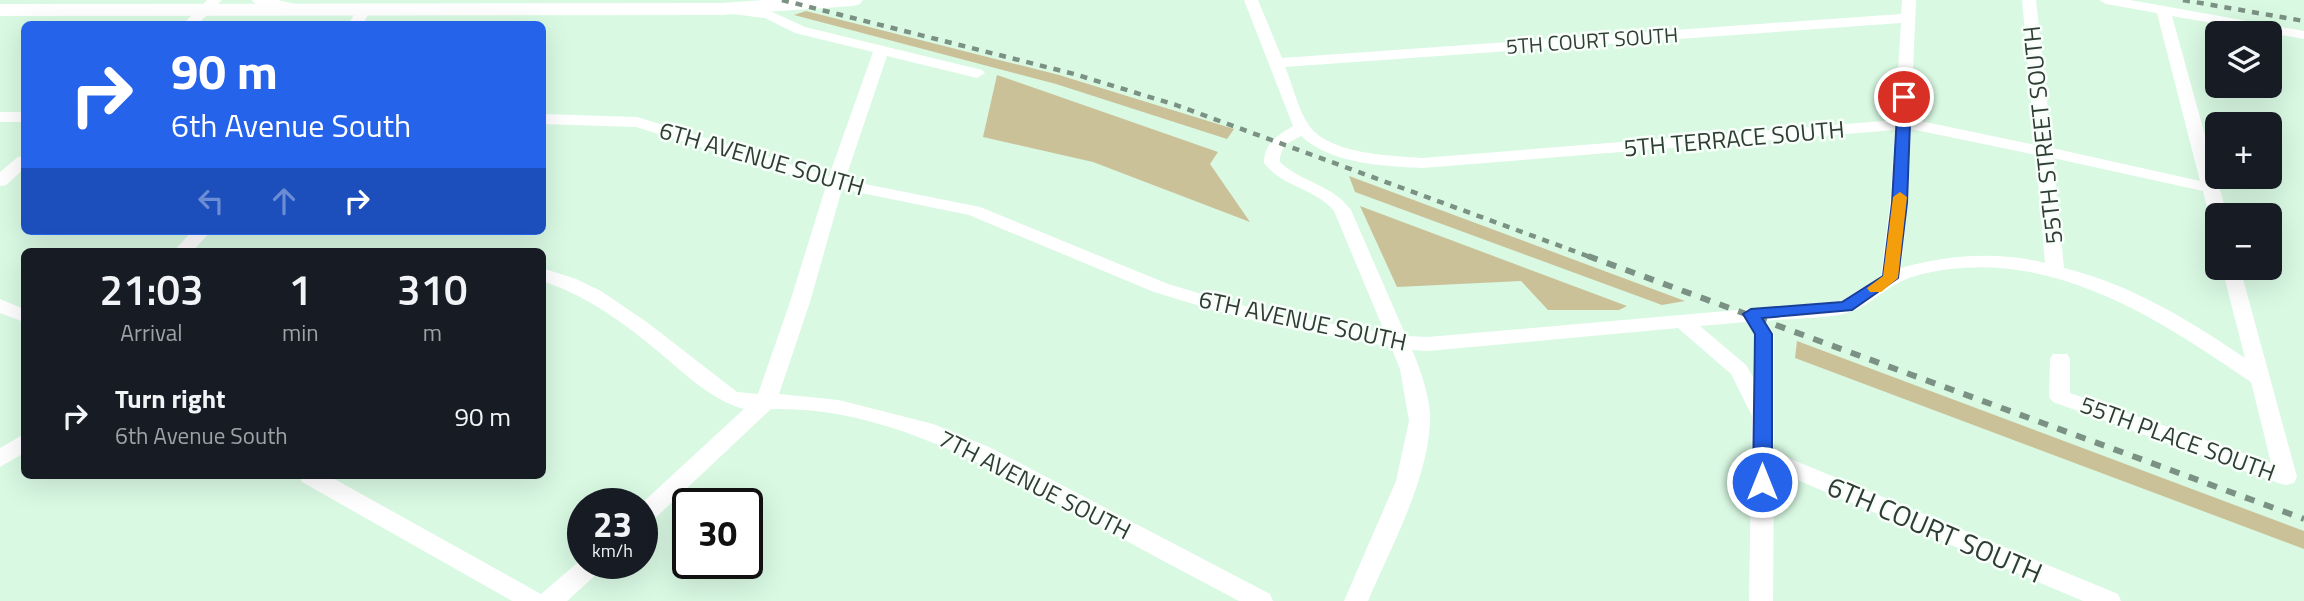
<!DOCTYPE html>
<html lang="en">
<head>
<meta charset="utf-8">
<style>
	:root { --surface:#171b24; --page:#20242c; --text:#f1f3f6; --muted:#9ea1a6 }
	body { margin:0; font-family:"Titillium Web",sans-serif; background:var(--page); color:var(--text); height:100vh; display:flex; flex-direction:column; font-size:26px; white-space:nowrap }
	* { box-sizing:border-box; margin:0 }
	p { font-size:23px; color:var(--muted) }
	.icon { flex:none; width:38px; height:38px; fill:none; stroke:currentColor; stroke-width:2; stroke-linecap:round; stroke-linejoin:round }
	.map { position:relative; flex:1; overflow:hidden }
	.details { position:absolute; left:21px; top:248px; width:525px; height:231px; display:flex; flex-direction:column; background:var(--surface); border-radius:10px; box-shadow:0 7px 28px #0002 }
	.details>* { flex:none }
	.hud { position:absolute; left:21px; top:21px; width:525px; height:214px; border-radius:10px; box-shadow:0 7px 28px #0002; background:#2563eb; color:#fff; overflow:hidden }
	.buttons { position:absolute; left:2205px; top:21px; display:grid; gap:14px }
	.buttons a { display:grid; place-items:center; width:77px; height:77px; border-radius:10px; background:var(--surface); box-shadow:0 7px 28px #0002; font-size:35px }
	.speed { position:absolute; left:567px; top:488px; display:flex; gap:14px; font-size:35px; font-weight:700; text-align:center }
	.speed>* { display:grid; place-content:center; width:91px; height:91px; border-radius:50%; background:var(--surface); box-shadow:0 7px 28px #0002; line-height:1 }
	.speed small { font-size:18px; font-weight:400 }
	.speed .limit { border:4px solid #111; border-radius:10px; background:#fff; color:#111 }
	.pin { position:absolute; display:grid; place-items:center; width:60px; height:60px; color:#fff; margin:-30px; border:4px solid #fff; border-radius:50%; box-shadow:0 2px 7px #0007 }
	.me { position:absolute; width:77px; margin:-38px; rotate:0deg; stroke-linejoin:round; filter:drop-shadow(0 0 5px #0008) }
	.turn { display:flex; align-items:center; gap:24px; height:147px; padding:0 35px; font-size:32px }
	.turn .icon { width:91px; height:91px; stroke-width:2.5 }
	.turn b { display:block; font-size:49px; line-height:60px }
	.lanes { display:flex; align-items:center; height:66px; padding:0 35px; background:#0003; justify-content:center; gap:35px; direction:ltr }
	.lanes .off { opacity:.35 }
	.eta { display:flex; justify-content:space-evenly; align-items:center; height:119px; text-align:center }
	.eta b { font-size:42px; font-weight:600; line-height:49px }
	ul { padding:0; list-style:none }
	li { display:flex; align-items:center; gap:21px; height:98px; padding:0 35px }
	li div { flex:1 }
	li b { display:block; font-size:26px }
	li em { font-style:normal }
	.map>svg:first-child { display:block }
	.green { fill:#cbc199 }
	.lines { fill:none; stroke-linecap:round; stroke-linejoin:round }
	.street { fill:#fff; fill-rule:evenodd }
	.secondary { fill:#fff; fill-rule:evenodd }
	.rail-far1 { stroke:#7b9183; stroke-width:4.5; stroke-dasharray:7 7; stroke-linecap:butt }
	.rail { stroke:#7b9183; stroke-width:6; stroke-dasharray:10 10; stroke-linecap:butt }
	.route { fill:#2563eb; stroke:#184099; stroke-width:2 }
	.slow { fill:#f59e0b }
	.labels { text-anchor:middle; dominant-baseline:central; stroke-width:5; stroke-linejoin:round; paint-order:stroke }
	.far-street-label { font-size:21px; fill:#303d35; stroke:#f8fffa }
	.street-label { font-size:24px; fill:#303d35; stroke:#f8fffa }
	.near-street-label { font-size:28px; fill:#303d35; stroke:#f8fffa }
</style>
</head>
<body>
<div class="map">
<svg width="2304" height="601" viewBox="0 0 2304 601">
	<rect width="100%" height="100%" fill="#d9f9e3"/>
	<g class="green">
		<path d="M806,11l253,64 175,54 -7,10 -171,-55 -262,-69z"/>
		<path d="M997,75l221,77 -8,12 40,58 -157,-60 -110,-25z"/>
		<path d="M1349,176l336,125 -23,4 -307,-113z"/>
		<path d="M1360,206l267,100 -8,4h-71l-27,-29 -124,6z"/>
		<path d="M1797,341l507,190v18l-509,-191z"/>
	</g>
	<g class="lines">
		<g class="street">
			<path d="M207,0h15l-24,24h-15z"/>
			<path d="M252,0h26l26,6 2,3 -7,4 -45,-10z"/>
			<path d="M1244,0h14l24,58 619,-44 1,-14h14l-5,119 124,26 -13,-145h14l16,148 148,33 -43,-168 -51,-9 -7,-4h31l174,31v8l-132,-23 55,199h-10v5l-8,-5 -6,-24 -150,-33 11,110c66,16 125,52 181,90l-23,-90h18l57,209 -3,6 -8,2 -8,-2 -225,-81 -4,-5 1,-38 3,-5h14l3,5v34l201,70 -20,-81c-99,-68 -210,-140 -336,-106 -26,7 -42,28 -65,36 -20,7 -62,6 -85,9l9,13v118l344,142 3,7h-38l-309,-131 -1,131h-24l3,-185 -21,-42 -53,-46 -250,23 -16,-1c8,18 20,52 18,73 -3,59 -39,124 -62,178h-24l52,-120 13,-60 -9,-52 -9,-22 -115,-21 -66,-17 -56,-17 -185,-77 -127,-26 -32,113 -31,92 60,6 94,24 56,23 281,147 3,7h-34c-57,-30 -113,-60 -169,-91 -93,-49 -190,-104 -299,-101l-121,114 -8,3 -1,-22 103,-95c-35,-10 -62,-38 -90,-61 -34,-28 -69,-53 -112,-67v-13l34,11 25,12 47,32 89,69 21,2 32,-92 36,-116 -190,-59 -94,-3v-10l95,3 192,59 44,-124 -78,-19 -30,-15 -32,-4 -7,-4 7,-4 35,4 37,17 177,43 3,3 -8,5 -90,-22 -42,124 135,27 188,77 54,16 54,14 109,19 -51,-122c-19,-23 -52,-24 -70,-48 0,-20 13,-27 29,-37zM1901,23l-6,97 -473,38c-31,-2 -91,-4 -112,-31 -12,-16 -17,-42 -25,-60zM1911,129l125,26 9,108c-47,-12 -98,-8 -144,5l7,-65zM1895,130l-5,73 -9,73 -40,25 -413,36 -22,-1 -55,-126c-19,-26 -49,-27 -71,-48 0,-16 8,-19 21,-26 30,28 82,30 121,32zM1746,322l8,12 -1,43 -7,-12 -46,-39z"/>
			<path d="M364,4l7,4 -8,16h-14l10,-19z"/>
			<rect x="0" y="112" width="24" height="10"/>
			<path d="M24,156v13l-18,16 -6,1v-14l18,-15z"/>
			<path d="M192,231h19l-19,21h-19z"/>
			<path d="M0,299l24,10v13l-24,-9z"/>
			<path d="M24,434v19l-24,14v-19z"/>
			<path d="M299,476h30l212,118 42,-36v6h21l-4,7 -33,30h-55l-210,-119z"/>
		</g>
		<path class="secondary" d="M765,0h98l-3,4 -7,2 -131,9 -722,1v-12l722,-1z"/>
		<g class="rail-far1">
			<path d="M782,0l292,74 102,31 417,153"/>
			<path d="M2183,0l121,21"/>
		</g>
		<path class="rail" d="M1588,256l716,263"/>
	</g>
	<path class="route" d="M1904,93l7,4 -4,106 -9,75 -46,32 -90,8 10,16v148l-3,5h-13l-3,-5 2,-148 -12,-20 8,-5 91,-7 41,-26 9,-73 6,-106z"/>
	<path class="slow" d="M1900,192l7,5 -9,81 -17,14h-11l-3,-4 16,-12 10,-79z"/>
	<g class="labels">
		<g class="far-street-label">
			<text transform="translate(1592 40) rotate(-4)">5TH COURT SOUTH</text>
		</g>
		<g class="street-label">
			<text transform="translate(2042 135) rotate(-96)">55TH STREET SOUTH</text>
			<text transform="translate(1734 138) rotate(-5)">5TH TERRACE SOUTH</text>
			<text transform="translate(762 158) rotate(16)">6TH AVENUE SOUTH</text>
			<text transform="translate(1303 320) rotate(12)">6TH AVENUE SOUTH</text>
			<text transform="translate(2178 438) rotate(20)">55TH PLACE SOUTH</text>
			<text transform="translate(1035 484) rotate(27)">7TH AVENUE SOUTH</text>
		</g>
		<g class="near-street-label">
			<text transform="translate(1935 529) rotate(23)">6TH COURT SOUTH</text>
		</g>
	</g>
</svg>
<div class="buttons">
<a><svg class="icon" aria-label="layers" viewBox="0 0 24 24"><path d="M12 4l9 5-9 5-9-5zM3 14l9 5 9-5"/></svg></a>
<a>+</a>
<a>−</a>
</div>
<div class="speed"><div>23<small>km/h</small></div><div class="limit">30</div></div>
<div class="pin" style="left:1904px;top:97px;background:#d93025"><svg class="icon" aria-label="arrive" viewBox="0 0 24 24"><path d="M6 21V4h12l-3 4 3 4H6"/></svg></div>
<svg class="me" style="left:1762px;top:482px" viewBox="-20 -20 40 40"><circle r="17" fill="#2563eb" stroke="#fff" stroke-width="3"/><path d="M0-11L8 9 0 5-8 9z" fill="#fff"/></svg>
<div class="hud">
<div class="turn"><svg class="icon" aria-label="right" viewBox="0 0 24 24"><path d="M7 20v-9h11M14 6l5 5-5 5"/></svg><div><b>90 m</b>6th Avenue South</div></div>
<div class="lanes"><svg class="icon off" aria-label="left" viewBox="0 0 24 24"><path d="M17 20v-9H6M10 6l-5 5 5 5"/></svg><svg class="icon off" aria-label="ahead" viewBox="0 0 24 24"><path d="M12 20V5M6 11l6-6 6 6"/></svg><svg class="icon" aria-label="right" viewBox="0 0 24 24"><path d="M7 20v-9h11M14 6l5 5-5 5"/></svg></div>
</div>
<section class="details">
<div class="eta">
<div><b>21:03</b><p>Arrival</p></div>
<div><b>1</b><p>min</p></div>
<div><b>310</b><p>m</p></div>
</div>
<ul>
<li><svg class="icon" aria-label="right" viewBox="0 0 24 24"><path d="M7 20v-9h11M14 6l5 5-5 5"/></svg><div><b>Turn right</b><p>6th Avenue South</p></div><em>90 m</em></li>
</ul>
</section>
</div>
</body>
</html>
